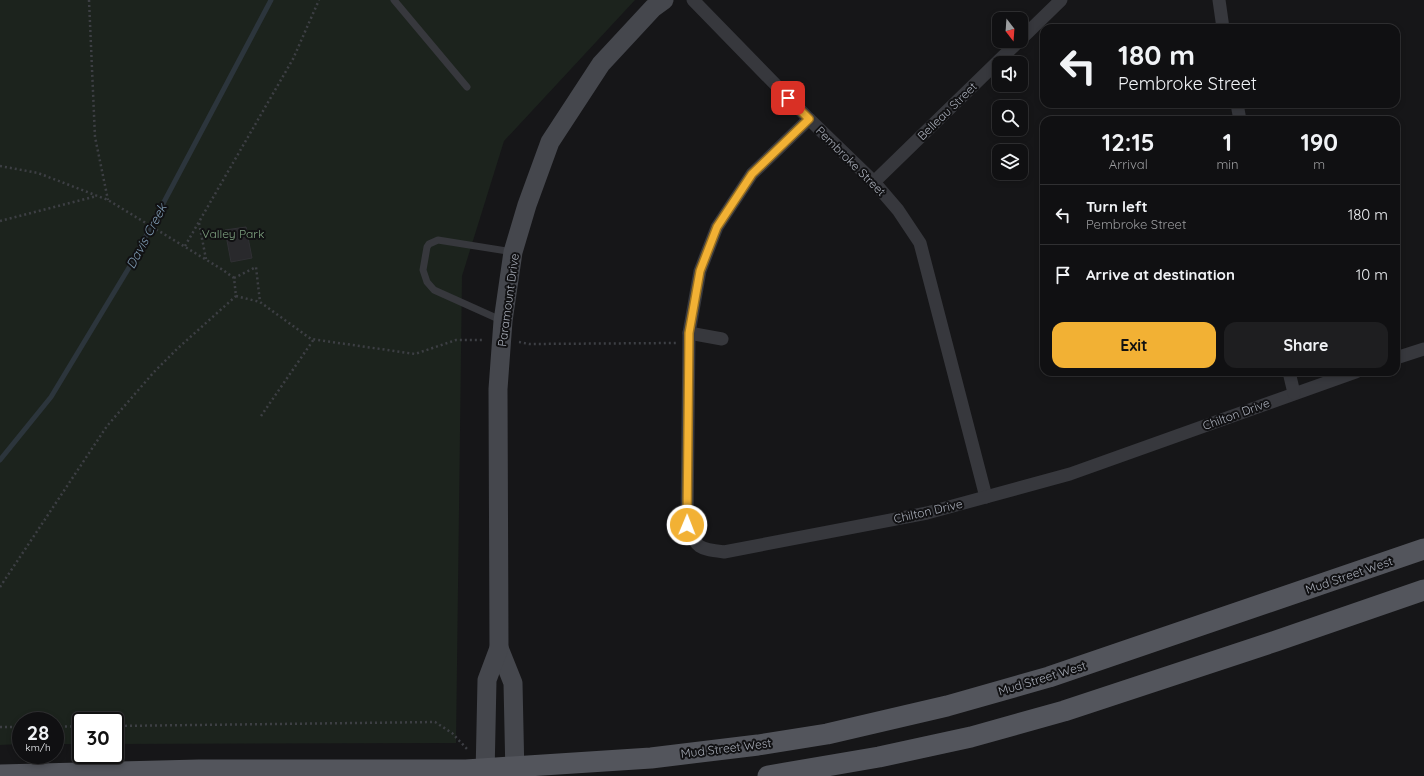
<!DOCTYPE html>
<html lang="en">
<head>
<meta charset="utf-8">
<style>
	:root { --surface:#101012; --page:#1e1e20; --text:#f1f3f6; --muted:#9c9d9f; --line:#303032; --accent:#f2b134 }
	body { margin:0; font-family:Quicksand,sans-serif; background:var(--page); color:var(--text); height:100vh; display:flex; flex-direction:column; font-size:15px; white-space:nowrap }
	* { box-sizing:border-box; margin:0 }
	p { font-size:13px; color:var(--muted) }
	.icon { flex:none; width:22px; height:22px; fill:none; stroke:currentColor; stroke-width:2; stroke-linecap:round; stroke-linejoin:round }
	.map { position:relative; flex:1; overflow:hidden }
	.side { position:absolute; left:1040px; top:116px; width:360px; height:260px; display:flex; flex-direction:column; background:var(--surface); border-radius:12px; box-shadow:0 2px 6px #0003,0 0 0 1px var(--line) }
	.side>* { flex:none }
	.hud { position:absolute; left:1040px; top:24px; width:360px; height:84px; border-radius:12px; box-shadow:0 2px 6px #0003,0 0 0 1px var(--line); background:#101012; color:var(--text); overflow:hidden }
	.needle { width:26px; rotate:163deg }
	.fabs { position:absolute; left:992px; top:12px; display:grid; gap:8px }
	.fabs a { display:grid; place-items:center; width:36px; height:36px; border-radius:8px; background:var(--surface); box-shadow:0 2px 6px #0003,0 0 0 1px var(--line); font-size:20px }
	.speed { position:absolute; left:12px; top:712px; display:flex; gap:8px; font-size:20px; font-weight:700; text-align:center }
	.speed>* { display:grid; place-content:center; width:52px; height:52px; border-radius:50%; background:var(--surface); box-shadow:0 2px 6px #0003,0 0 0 1px var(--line); line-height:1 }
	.speed small { font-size:10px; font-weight:400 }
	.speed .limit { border:2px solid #111; border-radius:6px; background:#fff; color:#111 }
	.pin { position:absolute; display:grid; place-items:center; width:34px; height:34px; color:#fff; margin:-17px; border-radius:8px; box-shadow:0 2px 6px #0006 }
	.me { position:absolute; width:44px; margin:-22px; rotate:1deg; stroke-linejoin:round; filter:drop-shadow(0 0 3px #0008) }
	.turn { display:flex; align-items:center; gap:14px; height:84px; padding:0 12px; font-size:18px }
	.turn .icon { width:52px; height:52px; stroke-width:2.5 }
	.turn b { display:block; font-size:28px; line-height:34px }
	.eta { display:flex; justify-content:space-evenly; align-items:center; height:68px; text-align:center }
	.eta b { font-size:24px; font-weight:800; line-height:28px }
	.cta { display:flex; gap:8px; margin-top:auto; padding:8px 12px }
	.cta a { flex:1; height:46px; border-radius:12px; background:var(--accent); color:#111; font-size:16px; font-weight:800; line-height:46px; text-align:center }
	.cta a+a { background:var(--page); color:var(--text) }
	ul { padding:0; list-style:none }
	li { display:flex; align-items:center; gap:12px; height:60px; padding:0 12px; border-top:1px solid var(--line) }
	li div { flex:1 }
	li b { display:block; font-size:15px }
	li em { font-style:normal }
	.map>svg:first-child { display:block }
	.green { fill:#1c231d }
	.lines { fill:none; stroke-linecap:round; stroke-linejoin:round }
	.stream { stroke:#2c353c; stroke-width:5 }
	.building { fill:#29292c; stroke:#303034 }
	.path { stroke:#3d3f44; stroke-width:2.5; stroke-dasharray:2 3; stroke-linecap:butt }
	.lane { stroke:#37383d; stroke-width:7 }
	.street { stroke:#37383d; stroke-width:13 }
	.secondary { stroke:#45474d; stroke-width:19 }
	.primary { stroke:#53555c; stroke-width:21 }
	.route-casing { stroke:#9d7322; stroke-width:10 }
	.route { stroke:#f2b134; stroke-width:7 }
	.labels { text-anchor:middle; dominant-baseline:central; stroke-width:4; stroke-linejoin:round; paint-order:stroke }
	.street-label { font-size:12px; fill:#a8adb8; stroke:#111113 }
	.park-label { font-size:12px; fill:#7fa381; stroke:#111113 }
	.water-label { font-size:13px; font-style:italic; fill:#7f9bb3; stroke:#111113 }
</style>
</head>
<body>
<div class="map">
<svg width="1424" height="776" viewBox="0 0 1424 776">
	<rect width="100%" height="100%" fill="#161618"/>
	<path class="green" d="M0,0h635l-131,141 -42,135 -6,467 -341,1v-23h-34v23h-26v-23h-34v23l-21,1z"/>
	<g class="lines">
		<path class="stream" d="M0,460l51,-63 79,-131 141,-266"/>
	</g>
	<path class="building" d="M246,227l6,31 -21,4 -6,-32z"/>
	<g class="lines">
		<g class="path">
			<path d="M89,0l6,137 13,63"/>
			<path d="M0,166l38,7 70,27 115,70 11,8 2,18 24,6 51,37 104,15 41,-14h28"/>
			<path d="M0,221l97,-25"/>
			<path d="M199,223l7,36"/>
			<path d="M185,246l108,-187 26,-59"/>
			<path d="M234,278l22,-11 4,35"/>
			<path d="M519,342l10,2 147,-1"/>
			<path d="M261,416l53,-77"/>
			<path d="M0,587l107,-161 47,-54 23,-23 59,-53"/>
			<path d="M115,726l320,-4 17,11 16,17"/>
			<path d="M0,727h21"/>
			<path d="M55,727l26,-1"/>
		</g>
		<g class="lane">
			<path d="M394,0l73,87"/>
			<path d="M503,321l-69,-31 -7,-8 -4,-12 4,-23 2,-3 9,-4 75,12"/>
		</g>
		<g class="street">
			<path d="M693,0l116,119 65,63 24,28 22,33 66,254"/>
			<path d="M1219,0l4,28"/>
			<path d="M1021,39l40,-39"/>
			<path d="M1237,104l3,16"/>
			<path d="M809,119l-57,55 -35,53 -17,44 -11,62 -2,192c9,24 13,24 37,27l203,-39 143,-39 286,-102"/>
			<path d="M874,182l145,-141"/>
			<path d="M689,333l33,6"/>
			<path d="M1396,358l28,-9"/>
			<path d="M1289,372l5,21"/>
		</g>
		<g class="secondary">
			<path d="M499,648l14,35 2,93"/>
			<path d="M485,776l2,-96 12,-32 -1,-259 5,-68 10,-69 14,-47 23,-63 51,-78 52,-56 11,-8"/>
		</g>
		<g class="primary">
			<path d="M0,775l199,-5h267l185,-12 107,-13 69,-11 120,-28 102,-29 375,-128"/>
			<path d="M768,776l111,-19 92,-20 93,-26 212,-70 148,-51"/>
		</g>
	</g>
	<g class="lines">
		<defs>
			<path id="route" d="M687,525l2,-192 11,-62 17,-44 35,-53 57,-55 -21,-21"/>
		</defs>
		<use href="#route" class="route-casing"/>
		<use href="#route" class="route"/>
	</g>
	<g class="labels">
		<g class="street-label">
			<text transform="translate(947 111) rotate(-44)">Belleau Street</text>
			<text transform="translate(851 161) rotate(45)">Pembroke Street</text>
			<text transform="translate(508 300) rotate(-82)">Paramount Drive</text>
			<text transform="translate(1236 414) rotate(-20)">Chilton Drive</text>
			<text transform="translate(928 511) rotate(-13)">Chilton Drive</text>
			<text transform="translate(1349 575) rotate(-19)">Mud Street West</text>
			<text transform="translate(1042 678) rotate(-17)">Mud Street West</text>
			<text transform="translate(726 748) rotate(-7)">Mud Street West</text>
		</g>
		<g class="park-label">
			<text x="233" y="233">Valley Park</text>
		</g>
		<g class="water-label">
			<text transform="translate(146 236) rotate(-62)">Davis Creek</text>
		</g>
	</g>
</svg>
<div class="fabs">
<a><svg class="needle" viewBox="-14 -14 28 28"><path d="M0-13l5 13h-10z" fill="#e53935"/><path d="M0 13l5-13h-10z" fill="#9c9d9f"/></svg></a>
<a><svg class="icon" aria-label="sound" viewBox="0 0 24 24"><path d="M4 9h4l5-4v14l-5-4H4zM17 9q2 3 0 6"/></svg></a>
<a><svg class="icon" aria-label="search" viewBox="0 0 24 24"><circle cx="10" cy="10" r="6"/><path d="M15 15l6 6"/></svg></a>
<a><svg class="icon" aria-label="layers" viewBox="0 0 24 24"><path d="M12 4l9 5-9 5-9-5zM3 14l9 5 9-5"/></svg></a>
</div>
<div class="speed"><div>28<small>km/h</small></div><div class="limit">30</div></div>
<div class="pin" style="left:788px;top:98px;background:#d93025"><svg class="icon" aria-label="arrive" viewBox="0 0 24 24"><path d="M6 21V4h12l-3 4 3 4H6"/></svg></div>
<svg class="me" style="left:687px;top:525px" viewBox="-20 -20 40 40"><circle r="17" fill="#f2b134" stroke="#fff" stroke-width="3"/><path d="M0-11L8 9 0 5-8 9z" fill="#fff"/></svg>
<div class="hud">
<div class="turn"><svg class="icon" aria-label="left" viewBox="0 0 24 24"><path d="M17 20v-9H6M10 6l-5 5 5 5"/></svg><div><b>180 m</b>Pembroke Street</div></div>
</div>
<section class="side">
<div class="eta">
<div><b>12:15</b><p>Arrival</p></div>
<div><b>1</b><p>min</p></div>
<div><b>190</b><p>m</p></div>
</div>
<ul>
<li><svg class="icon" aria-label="left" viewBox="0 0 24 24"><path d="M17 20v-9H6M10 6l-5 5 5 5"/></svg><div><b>Turn left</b><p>Pembroke Street</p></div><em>180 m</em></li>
<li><svg class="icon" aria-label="arrive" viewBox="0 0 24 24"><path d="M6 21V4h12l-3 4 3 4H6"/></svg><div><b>Arrive at destination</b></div><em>10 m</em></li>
</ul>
<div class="cta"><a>Exit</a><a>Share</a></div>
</section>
</div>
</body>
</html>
